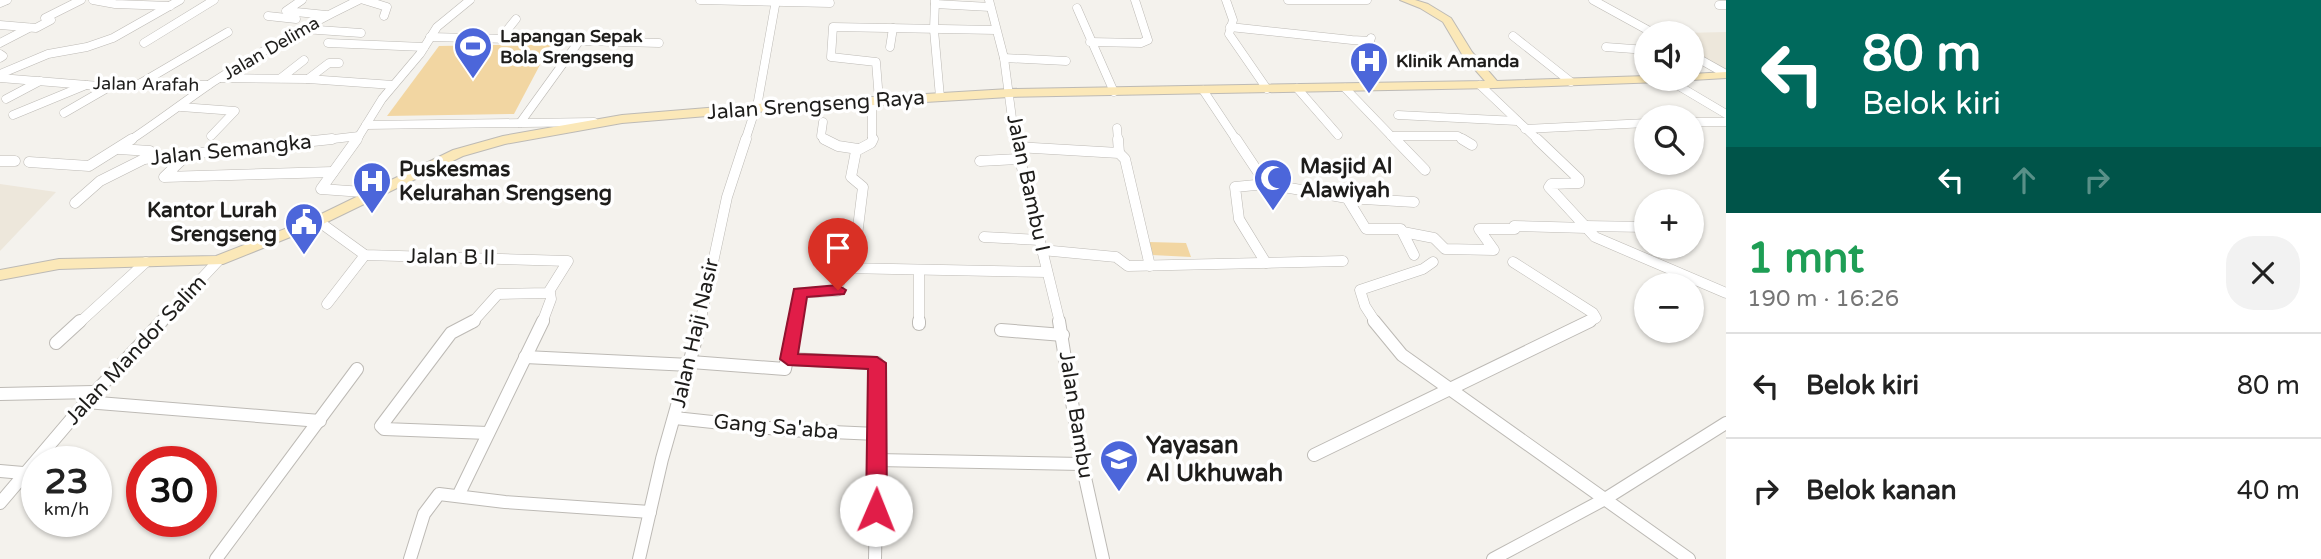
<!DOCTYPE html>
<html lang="id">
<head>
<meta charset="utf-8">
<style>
	:root { --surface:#fff; --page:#f2f2f2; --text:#222; --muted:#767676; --line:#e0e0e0 }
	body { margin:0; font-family:"Varela Round",sans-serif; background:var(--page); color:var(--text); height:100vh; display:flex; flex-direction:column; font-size:26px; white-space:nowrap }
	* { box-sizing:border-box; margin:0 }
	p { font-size:23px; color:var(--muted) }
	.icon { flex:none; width:38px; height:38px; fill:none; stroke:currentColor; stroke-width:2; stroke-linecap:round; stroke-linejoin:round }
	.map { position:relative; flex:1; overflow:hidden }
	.side { display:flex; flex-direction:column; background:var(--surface); width:595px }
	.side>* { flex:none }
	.top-card { background:#00695c; color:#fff; overflow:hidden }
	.buttons { position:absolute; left:1634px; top:21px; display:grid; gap:14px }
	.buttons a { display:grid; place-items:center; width:70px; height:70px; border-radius:50%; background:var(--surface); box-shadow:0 2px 5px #0004; font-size:35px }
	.speed { position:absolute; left:21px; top:446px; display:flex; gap:14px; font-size:35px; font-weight:700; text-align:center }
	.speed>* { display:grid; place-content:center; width:91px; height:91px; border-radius:50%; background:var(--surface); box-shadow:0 2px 5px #0004; line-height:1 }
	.speed small { font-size:18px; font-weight:400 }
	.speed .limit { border:10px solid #d22; background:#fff; color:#111 }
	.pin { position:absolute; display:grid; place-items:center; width:60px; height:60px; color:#fff; margin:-72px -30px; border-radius:50% 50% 50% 0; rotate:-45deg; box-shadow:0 0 7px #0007 }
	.pin .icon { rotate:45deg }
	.me { position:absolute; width:77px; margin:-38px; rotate:1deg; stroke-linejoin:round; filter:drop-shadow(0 0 5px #0008) }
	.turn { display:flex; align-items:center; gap:24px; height:147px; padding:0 21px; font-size:32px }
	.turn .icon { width:91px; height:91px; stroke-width:2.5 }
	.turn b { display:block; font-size:49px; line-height:60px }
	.lanes { display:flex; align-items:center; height:66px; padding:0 21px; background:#0003; justify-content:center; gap:35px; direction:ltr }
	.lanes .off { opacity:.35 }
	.round { display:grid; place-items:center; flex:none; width:74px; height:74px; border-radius:28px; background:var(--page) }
	.head { display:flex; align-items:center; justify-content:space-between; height:119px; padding:0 21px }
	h1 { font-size:42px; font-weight:700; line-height:52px; color:#1e9e55 }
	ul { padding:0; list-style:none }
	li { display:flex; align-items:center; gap:21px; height:105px; padding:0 21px; border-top:2px solid var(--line) }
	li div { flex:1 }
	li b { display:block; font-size:26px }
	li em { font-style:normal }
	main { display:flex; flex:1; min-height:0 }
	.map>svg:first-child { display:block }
	.built { fill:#ede7db }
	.green { fill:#f2d6a2 }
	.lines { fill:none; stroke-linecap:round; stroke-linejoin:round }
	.street-far2-casing { stroke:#bdbab5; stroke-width:9 }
	.street-far1-casing { stroke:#bdbab5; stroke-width:11 }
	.street-casing { stroke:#bdbab5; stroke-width:14 }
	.secondary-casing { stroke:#bdbab5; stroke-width:2 }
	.street-far2 { stroke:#fff; stroke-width:8 }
	.street-far1 { stroke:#fff; stroke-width:10 }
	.street { stroke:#fff; stroke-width:12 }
	.secondary { fill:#fbe8b8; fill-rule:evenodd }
	.route { fill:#e11d48; stroke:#92132f; stroke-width:2 }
	.labels { text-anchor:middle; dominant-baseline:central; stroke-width:7; stroke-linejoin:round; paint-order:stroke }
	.far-poi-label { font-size:18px; font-weight:bold; fill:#1e1d1b; stroke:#fff; text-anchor:start }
	.far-street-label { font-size:18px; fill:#1e1d1b; stroke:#fff }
	.street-label { font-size:21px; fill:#1e1d1b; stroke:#fff }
	.poi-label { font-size:21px; font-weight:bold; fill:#1e1d1b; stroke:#fff; text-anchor:start }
	.near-poi-label { font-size:24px; font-weight:bold; fill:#1e1d1b; stroke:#fff; text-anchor:start }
</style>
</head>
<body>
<main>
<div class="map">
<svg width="1726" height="559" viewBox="0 0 1726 559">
	<rect width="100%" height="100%" fill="#f4f2ed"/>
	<g class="built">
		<path d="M1726,32v38l-34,-14v-23h-8z"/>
		<path d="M0,184l56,8 -56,59z"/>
	</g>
	<g class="green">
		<path d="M551,44l-37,70 -127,2 52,-70z"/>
		<path d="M1149,242l37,1 5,14 -39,-2z"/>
	</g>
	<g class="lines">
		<defs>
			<g id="street-far2">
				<path d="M93,0l22,4 55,2"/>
				<path d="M302,0l-16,11 40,4"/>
				<path d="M364,0l23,7 -3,9"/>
				<path d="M700,0l130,3"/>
				<path d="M935,0l-1,30 6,67"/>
				<path d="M989,0l15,58 11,83"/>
				<path d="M1226,0l7,20 -4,14 38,55"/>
				<path d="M1288,0h79"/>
				<path d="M1593,0l60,33"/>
				<path d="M0,3l7,-3"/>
				<path d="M935,4l55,3"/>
				<path d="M1719,5h7"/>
				<path d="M1077,8l37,84"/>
				<path d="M268,16l28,3"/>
				<path d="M0,25l36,3 15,-8 -6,-2 36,-18"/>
				<path d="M1230,27l122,13 18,1 1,-3"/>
				<path d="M304,29l57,4"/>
				<path d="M1513,36l58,46"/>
				<path d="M430,37l229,6"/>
				<path d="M500,39l16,-20"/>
				<path d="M1090,42l51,1 7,-3 -13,-40"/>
				<path d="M0,43l29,-15"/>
				<path d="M144,43l70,-43"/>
				<path d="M328,43l96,4"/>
				<path d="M890,47l3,-19"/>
				<path d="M1606,47l41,3"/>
				<path d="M0,54l3,2 -3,2"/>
				<path d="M1692,55l34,19"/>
				<path d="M1004,58l62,3"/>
				<path d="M0,74l48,-20 39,-7 26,-9 67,-38"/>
				<path d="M0,78l124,10 17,-5 67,2"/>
				<path d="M221,78l87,1 85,6"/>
				<path d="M281,78l23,-18"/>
				<path d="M308,79l21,-16h10"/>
				<path d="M1667,79l59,35"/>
				<path d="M141,83l87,-51"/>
				<path d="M1480,85l59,56"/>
				<path d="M1297,88l41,47"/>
				<path d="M1345,88l51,53"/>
				<path d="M1203,90l34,51"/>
				<path d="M6,99l34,-18"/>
				<path d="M879,100l-3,-38 -45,-5 2,-30 163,3"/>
				<path d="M872,101v40"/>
				<path d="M181,107l54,4 -24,25"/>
				<path d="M64,113l45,-26"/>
				<path d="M13,115l73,-30"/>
				<path d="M1398,115l119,6"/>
				<path d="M823,122l-2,14 6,5"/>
				<path d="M1692,122h34"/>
				<path d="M520,123l60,-83"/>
				<path d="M366,125l228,-3"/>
				<path d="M1117,128l1,13"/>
				<path d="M1525,129l122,-6"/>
				<path d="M1391,136h67l7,5"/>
				<path d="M129,141c29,-19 56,-40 84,-59 47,-30 96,-58 146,-82"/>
				<path d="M316,141l43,-5"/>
				<path d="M356,141l26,-42 38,-45 17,-27 33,-27"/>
				<path d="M745,141l13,-40 18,-101"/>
			</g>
			<g id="street-far1">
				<path d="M357,139l-36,50 56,4"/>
				<path d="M824,139l14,7 20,3"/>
				<path d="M1015,139l45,184"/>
				<path d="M1118,139l1,14"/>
				<path d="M1236,139l30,45 81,14 67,4"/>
				<path d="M1395,139l30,31"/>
				<path d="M1462,139l10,6"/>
				<path d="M1537,139l42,40v4l-28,1 -2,3 46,50 131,56"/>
				<path d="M1016,147l103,6 6,6 25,107"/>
				<path d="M119,149l31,2 -6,8"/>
				<path d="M186,156l-22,21 169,-5"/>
				<path d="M0,161h15"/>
				<path d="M980,161l39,-2"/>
				<path d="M29,162l60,4 43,-27"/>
				<path d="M1266,184l-31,3 4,32 27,44"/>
				<path d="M1347,198l19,31h35l13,26"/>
				<path d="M75,203l25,-22 44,-22 188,-20"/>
				<path d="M318,221l47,34 203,6 -20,32 -50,1 -26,29"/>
				<path d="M1585,226l62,1"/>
				<path d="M1403,232l31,6 11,11 49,1 -15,-21h36l-1,-3 73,2"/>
				<path d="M984,237l56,3"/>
				<path d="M1042,250l74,7 12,9 215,-5"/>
				<path d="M1513,262l80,51 3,5 -10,5"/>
				<path d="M853,268l10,-81 -12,-10 5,-26 15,-8 2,-4"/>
				<path d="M919,271v52"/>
				<path d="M327,304l38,-49"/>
				<path d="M79,323l67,-61"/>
				<path d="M160,323l58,-62"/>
				<path d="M542,323l9,-24 -1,-6"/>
				<path d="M700,323l27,-126 19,-58"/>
				<path d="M794,323l5,-30 38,-2 6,-23 204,4"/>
				<path d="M1376,323l-11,-17 -5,-16 63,-21 10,-7"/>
			</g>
			<g id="street">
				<path d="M474,321l-23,12 -70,93 3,3 104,4"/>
				<path d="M919,321v3"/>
				<path d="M1059,321l23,143 21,95"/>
				<path d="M1374,321l28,34 287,204"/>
				<path d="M1001,330l62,5"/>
				<path d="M56,343l24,-22"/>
				<path d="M525,357l165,8"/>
				<path d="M788,359l89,4v97"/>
				<path d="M691,362l94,7 9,-48"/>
				<path d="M0,394l94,-2"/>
				<path d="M86,402l234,19"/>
				<path d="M675,418l112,12 90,4"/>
				<path d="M1314,455l276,-134"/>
				<path d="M0,471l23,2"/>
				<path d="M458,496l85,-175"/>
				<path d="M0,503l86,-101 76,-81"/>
				<path d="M216,559l141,-190"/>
				<path d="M410,559l14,-45 15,-20 66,8 145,10"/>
				<path d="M639,559l23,-100 39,-138"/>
				<path d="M875,559l2,-99 205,4"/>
				<path d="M1493,559l112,-60 121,-76"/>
			</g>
			<g id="secondary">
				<path d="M1400,0h15l13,4 23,14 21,34 25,29 150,-5v3h20l-6,3 -167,6 -485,9 -253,15 -134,11 -117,21 -42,12 -140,68 -100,40 -164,5 -59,11v-10l59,-11 157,-3 97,-38 140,-68 50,-14 119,-21 134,-11 253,-15 476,-8 -22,-25 -20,-34 -23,-14z"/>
				<path d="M1726,72v6l-34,2 -5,-1h5v-5z"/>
			</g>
		</defs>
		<use href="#street-far2" class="street-far2-casing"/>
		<use href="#street-far1" class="street-far1-casing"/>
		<use href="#street" class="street-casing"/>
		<use href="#secondary" class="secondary-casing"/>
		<use href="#street-far2" class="street-far2"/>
		<use href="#street-far1" class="street-far1"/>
		<use href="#street" class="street"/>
		<use href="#secondary" class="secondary"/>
	</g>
	<path class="route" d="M838,285l8,5 -2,4 -37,3 -9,57 79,3 9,6 1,147 -3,6 -8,2 -7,-2 -3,-6 2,-141 -80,-4 -8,-6 14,-70z"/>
	<defs>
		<symbol id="stadium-pin" viewBox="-11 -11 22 30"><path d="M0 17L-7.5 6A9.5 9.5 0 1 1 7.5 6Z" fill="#4c66da" stroke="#fff"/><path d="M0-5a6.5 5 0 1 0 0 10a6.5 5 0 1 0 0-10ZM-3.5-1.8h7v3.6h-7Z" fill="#fff"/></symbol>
		<symbol id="hospital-pin" viewBox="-11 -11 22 30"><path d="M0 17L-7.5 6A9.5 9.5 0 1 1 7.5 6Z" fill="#4c66da" stroke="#fff"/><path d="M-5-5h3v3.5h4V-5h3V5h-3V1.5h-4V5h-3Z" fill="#fff"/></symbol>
		<symbol id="mosque-pin" viewBox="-11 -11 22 30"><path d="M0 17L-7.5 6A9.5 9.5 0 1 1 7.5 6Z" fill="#4c66da" stroke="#fff"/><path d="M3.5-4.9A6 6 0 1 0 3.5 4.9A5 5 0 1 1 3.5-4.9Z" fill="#fff"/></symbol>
		<symbol id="civic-pin" viewBox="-11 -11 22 30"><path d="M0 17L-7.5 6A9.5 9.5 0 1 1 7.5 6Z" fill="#4c66da" stroke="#fff"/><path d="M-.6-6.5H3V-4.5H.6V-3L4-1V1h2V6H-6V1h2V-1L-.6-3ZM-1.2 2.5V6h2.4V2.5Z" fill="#fff"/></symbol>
		<symbol id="school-pin" viewBox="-11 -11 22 30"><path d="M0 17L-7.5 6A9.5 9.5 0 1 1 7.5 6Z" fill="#4c66da" stroke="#fff"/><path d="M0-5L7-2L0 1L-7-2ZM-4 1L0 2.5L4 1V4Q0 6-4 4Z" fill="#fff"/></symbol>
	</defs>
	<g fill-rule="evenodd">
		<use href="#stadium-pin" x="451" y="24" width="44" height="60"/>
		<use href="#hospital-pin" x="1347" y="39" width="44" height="60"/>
		<use href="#mosque-pin" x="1251" y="156" width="44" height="60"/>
		<use href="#hospital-pin" x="350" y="159" width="44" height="60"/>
		<use href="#civic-pin" x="282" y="200" width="44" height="60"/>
		<use href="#school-pin" x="1097" y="437" width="44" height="60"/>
	</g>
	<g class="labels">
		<g class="far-poi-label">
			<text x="500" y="36">Lapangan Sepak<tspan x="500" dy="21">Bola Srengseng</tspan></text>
			<text x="1396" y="61">Klinik Amanda</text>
		</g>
		<g class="far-street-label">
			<text transform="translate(271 48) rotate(-30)">Jalan Delima</text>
			<text transform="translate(146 84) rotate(1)">Jalan Arafah</text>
		</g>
		<g class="street-label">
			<text transform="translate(816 105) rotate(-4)">Jalan Srengseng Raya</text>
			<text transform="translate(231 150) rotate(-6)">Jalan Semangka</text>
			<text transform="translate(1028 183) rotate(78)">Jalan Bambu I</text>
			<text transform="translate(451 257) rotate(1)">Jalan B II</text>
			<text transform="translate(695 333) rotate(-77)">Jalan Haji Nasir</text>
			<text transform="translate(136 350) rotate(-47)">Jalan Mandor Salim</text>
			<text transform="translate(1076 415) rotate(81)">Jalan Bambu</text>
			<text transform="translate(776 427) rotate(5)">Gang Sa'aba</text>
		</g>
		<g class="poi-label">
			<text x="1300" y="166">Masjid Al<tspan x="1300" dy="24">Alawiyah</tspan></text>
			<text x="399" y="169">Puskesmas<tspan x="399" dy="24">Kelurahan Srengseng</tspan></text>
			<text x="277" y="210" text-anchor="end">Kantor Lurah<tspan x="277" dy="24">Srengseng</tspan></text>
		</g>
		<g class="near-poi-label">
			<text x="1146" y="445">Yayasan<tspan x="1146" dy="28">Al Ukhuwah</tspan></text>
		</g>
	</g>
</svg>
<div class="buttons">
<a><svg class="icon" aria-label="sound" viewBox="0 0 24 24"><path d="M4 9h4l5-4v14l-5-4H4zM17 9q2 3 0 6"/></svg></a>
<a><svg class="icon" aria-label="search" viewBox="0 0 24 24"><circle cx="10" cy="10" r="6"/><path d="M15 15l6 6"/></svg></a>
<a>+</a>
<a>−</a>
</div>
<div class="speed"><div>23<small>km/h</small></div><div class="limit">30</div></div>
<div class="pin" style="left:838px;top:290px;background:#d93025"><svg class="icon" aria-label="arrive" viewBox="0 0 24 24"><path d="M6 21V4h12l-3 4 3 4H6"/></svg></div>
<svg class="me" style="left:876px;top:510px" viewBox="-20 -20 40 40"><circle r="19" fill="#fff"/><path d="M0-13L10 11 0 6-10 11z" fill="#e11d48"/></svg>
</div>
<section class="side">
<div class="top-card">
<div class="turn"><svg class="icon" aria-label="left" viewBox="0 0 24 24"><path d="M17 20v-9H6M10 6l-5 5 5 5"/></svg><div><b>80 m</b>Belok kiri</div></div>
<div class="lanes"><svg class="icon" aria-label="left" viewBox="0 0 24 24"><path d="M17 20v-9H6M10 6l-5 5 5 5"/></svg><svg class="icon off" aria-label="ahead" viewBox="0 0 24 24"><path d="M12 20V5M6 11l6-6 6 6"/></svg><svg class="icon off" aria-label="right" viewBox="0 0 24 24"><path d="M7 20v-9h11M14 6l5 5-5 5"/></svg></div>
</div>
<div class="head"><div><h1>1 mnt</h1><p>190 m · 16:26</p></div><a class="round"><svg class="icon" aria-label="close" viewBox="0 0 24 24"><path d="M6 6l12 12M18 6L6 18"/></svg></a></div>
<ul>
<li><svg class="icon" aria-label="left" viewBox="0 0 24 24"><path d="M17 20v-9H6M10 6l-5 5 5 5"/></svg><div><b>Belok kiri</b></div><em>80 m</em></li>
<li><svg class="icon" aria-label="right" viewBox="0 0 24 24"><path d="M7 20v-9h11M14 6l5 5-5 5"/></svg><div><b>Belok kanan</b></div><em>40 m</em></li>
</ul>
</section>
</main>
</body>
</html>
